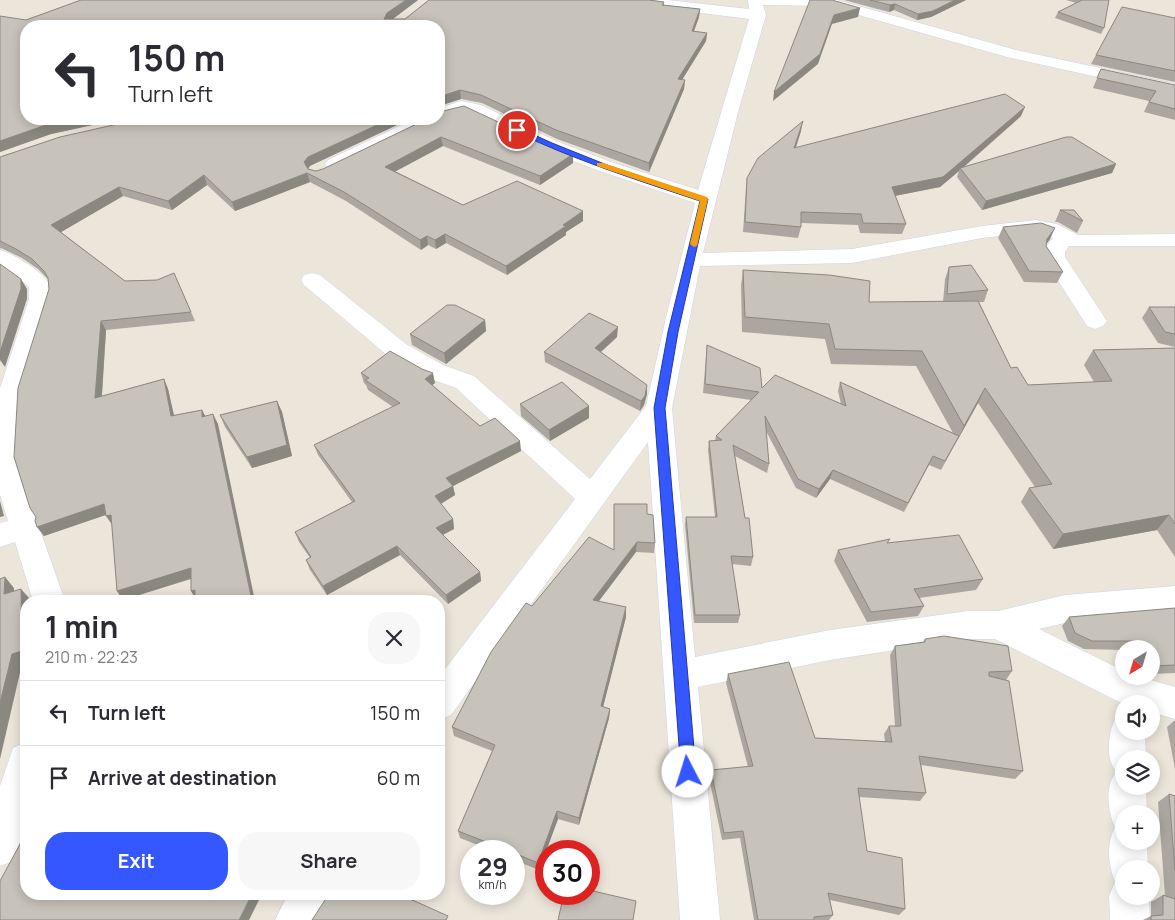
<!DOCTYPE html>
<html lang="en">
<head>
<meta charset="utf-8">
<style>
	:root { --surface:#fff; --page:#f7f7f7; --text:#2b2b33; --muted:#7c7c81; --line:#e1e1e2; --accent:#3457ff }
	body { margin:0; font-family:Manrope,sans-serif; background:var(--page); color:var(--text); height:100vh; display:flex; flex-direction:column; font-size:19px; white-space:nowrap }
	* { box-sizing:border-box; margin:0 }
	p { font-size:16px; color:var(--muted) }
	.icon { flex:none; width:28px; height:28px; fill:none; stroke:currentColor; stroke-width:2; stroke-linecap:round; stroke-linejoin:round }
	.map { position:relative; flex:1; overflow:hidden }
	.sheet { position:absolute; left:20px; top:595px; width:425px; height:305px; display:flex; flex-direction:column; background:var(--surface); border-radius:20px; box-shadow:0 2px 12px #0003 }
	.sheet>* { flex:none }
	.guide { position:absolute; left:20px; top:20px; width:425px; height:105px; border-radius:20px; box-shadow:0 2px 12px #0003; background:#fff; color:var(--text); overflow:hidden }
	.needle { width:32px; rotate:217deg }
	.tools { position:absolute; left:1115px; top:640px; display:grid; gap:10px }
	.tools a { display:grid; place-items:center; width:45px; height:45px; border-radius:50%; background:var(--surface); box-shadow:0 2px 12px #0003; font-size:25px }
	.speed { position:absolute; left:460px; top:840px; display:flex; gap:10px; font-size:25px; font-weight:700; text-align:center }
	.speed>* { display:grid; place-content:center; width:65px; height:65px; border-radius:50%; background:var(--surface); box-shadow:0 2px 12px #0003; line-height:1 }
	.speed small { font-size:12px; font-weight:400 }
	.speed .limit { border:8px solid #d22; background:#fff; color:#111 }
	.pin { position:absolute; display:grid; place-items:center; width:42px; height:42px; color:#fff; margin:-21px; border:2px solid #fff; border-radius:50%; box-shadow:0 1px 5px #0007 }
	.me { position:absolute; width:55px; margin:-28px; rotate:355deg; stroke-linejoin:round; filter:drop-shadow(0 0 4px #0008) }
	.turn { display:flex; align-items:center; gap:18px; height:105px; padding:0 25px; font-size:22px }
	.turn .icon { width:65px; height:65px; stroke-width:2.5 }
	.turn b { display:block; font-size:35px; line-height:42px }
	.round { display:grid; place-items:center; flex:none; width:52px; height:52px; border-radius:20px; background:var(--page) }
	.head { display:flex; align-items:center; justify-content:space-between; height:85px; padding:0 25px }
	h1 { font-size:30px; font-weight:700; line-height:38px }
	.cta { display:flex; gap:10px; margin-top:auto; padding:10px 25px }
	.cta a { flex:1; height:58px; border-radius:20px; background:var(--accent); color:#fff; font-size:20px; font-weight:700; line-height:58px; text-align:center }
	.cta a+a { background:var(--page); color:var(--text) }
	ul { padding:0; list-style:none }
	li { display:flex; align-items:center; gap:15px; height:65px; padding:0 25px; border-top:1px solid var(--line) }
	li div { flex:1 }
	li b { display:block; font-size:19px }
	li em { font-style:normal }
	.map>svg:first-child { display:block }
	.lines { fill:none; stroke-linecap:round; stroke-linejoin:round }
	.minor-casing { stroke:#cfd3e3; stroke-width:1 }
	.minor { fill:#fff; fill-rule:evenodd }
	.wall { fill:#aba7a0 }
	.shaded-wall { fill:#8b8882 }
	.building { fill:#c7c2ba; stroke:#8b8882 }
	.route { fill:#3457ff; stroke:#2239a6 }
	.slow { fill:#f59e0b }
</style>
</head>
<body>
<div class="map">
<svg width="1175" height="920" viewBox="0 0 1175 920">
	<rect width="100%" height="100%" fill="#ece5da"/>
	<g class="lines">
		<defs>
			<g id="minor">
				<path d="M623,0h45l81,9 -1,-9h89l179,50 159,34v10l-168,-37 -180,-51 -64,-1 3,10 -28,97 -35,141 149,-4 130,-23 54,-6 21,4 21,11 97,-1v12h-106l-4,6v5l42,64 -4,5 -8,3 -8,-3 -44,-69v-6l10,-13 -9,-4 -8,-2 -54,6 -130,25 -152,3 -28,142 23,249 135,-27 138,-19h30l67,-16 110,-9v28l-110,9 -26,6 85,42v5h13l38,11v32l-24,-7v-8h-27l-9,-4 -120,-61h-27l-138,21 -132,27 22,233h-40l-32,-478 -197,273 -12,5v-43l136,-178 -119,-111 -31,-11 -37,-21 -84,-71 -3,-5 3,-5 8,-2 8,2 86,69 37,21 31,11 116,103 56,-73 22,-97 27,-106 -98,-33 -55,-21 -73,-36c-11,-2 -20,6 -32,6l-3,4 -92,45 -7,2 -7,-2 -3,-4 3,-4 86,-41h25v-11l22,-7 20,4 75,36 55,21 87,28 51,-171 -119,-15 -5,-1z"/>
				<path d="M0,250c14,4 46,23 51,37 2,3 1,8 2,12l-30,98 -4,70 17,51 6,9 -2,3 25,71h-32l-18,-59 -15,5v-24l8,-2 -8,-26v-107l29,-89v-11l-3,-4 -26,-17z"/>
				<path d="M1124,715v16h21l1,28h-22v27h22l1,28h-23v27h23l1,28h-24v27h25l1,24h-40l-1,-24 6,-14c-7,-18 -9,-38 0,-55 -7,-14 -11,-43 2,-55 -12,-12 -9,-38 -2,-53z"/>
				<path d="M26,742v80l-12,39 -14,5v-80l13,-38z"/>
				<path d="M288,894h43l-13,26h-43z"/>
			</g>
		</defs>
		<use href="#minor" class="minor-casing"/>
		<use href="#minor" class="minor"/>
	</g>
	<g class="wall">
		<path d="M81,0h337l-26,19h13l24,-19h220l15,2v3l36,4 -1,8 -5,14 13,2 -1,8 -24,39h3l-1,9 -35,83 -92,-33 -75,-36 -21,-4 -22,7v-80h-413v93h94l-69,15 -51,18v-136l26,4z"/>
		<path d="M844,0h122l-35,17 -14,3 -23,-10 -5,2z"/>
		<path d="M1066,0h43l-5,28 -3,6 -46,-16 3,-6 18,-9z"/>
		<path d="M1175,18v64l-84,-18 5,-9z"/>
		<path d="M1101,69l74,16v35l-31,-8 5,-11 -56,-13z"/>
		<path d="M1021,116l-57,51 152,-3 -4,9 -130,37 -25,-33 2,-6 -19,16 -45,9 11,28 -4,10 -42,-1 -2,-8 -57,-2v4l-3,11 -55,-6 3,-44 1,-10 54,-47 -5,17z"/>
		<path d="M427,119l146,44 -33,22 -97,-39 -48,25 68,34 120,16 -17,11v3l-59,40 -61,-32 -10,6 -8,-4 -7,5 -75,-49 -36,-19 -75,29 -28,-26 -35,25 -49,-14 -62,36 64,49 32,-1 17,-7 21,48 -89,9 -4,66 62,-17 4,10 6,26 28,-5 3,6 13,8 -23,174 -4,-19 -68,21 -6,-9 -5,-67 -6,-9 -62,21 -7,-9 -1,-10 13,-228 -1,-10 -10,-10 -16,-11 -21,-10 -1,1v-92l310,9 -2,3 8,2 7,-2z"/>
		<path d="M1060,210h14l9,11 -6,12 -19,-11h-3z"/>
		<path d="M1003,227l47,12 -4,5v2l17,26 -6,11 -33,-1 -26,-44z"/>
		<path d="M949,267l39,23 -4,12h-5l32,66 17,17 66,-3 -10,-17 9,-15 82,-2v209l-18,-27 -104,19 -32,-47 8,-14 6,-1 -57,-84 -37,67 -12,-5 -25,47 -74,-33 -14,19 -20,-10 -30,-57 3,33 -2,9 -32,-17 10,62 8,39 -2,9 -19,-2 8,51 -2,8h-44l-9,-98 1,-8h29l-7,-67 1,-9h6l1,-5 35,-36 -48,-7 4,-48 55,43 79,16 -3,-13 2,-9 113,51 -37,-67 -85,-2 -6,-25 -83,-7 -1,-47 2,-15 126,32h74l2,-23z"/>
		<path d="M1149,307h26v40l-17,-4 -16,-25z"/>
		<path d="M485,320l1,11 -40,33 -34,-19 -2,-11z"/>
		<path d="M617,337l-16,15 46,42 -3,11 -4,6 -95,-49 -1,-10z"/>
		<path d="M361,373l74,10 -3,2 48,41 41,25 -68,35 2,9 -14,9 12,15 1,10 -11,6 37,37 1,9 -33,23 -48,-49 -73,40 -17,-25 -4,-10 4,-2 -11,-16 -4,-10 57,-30 -34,-47 -4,-10 79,-38 -25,-17 -2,-5 -2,-2z"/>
		<path d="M277,401l5,11 10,44 -40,12 -27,-41 -5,-12z"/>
		<path d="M520,404l69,2v12l-39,23 -29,-25z"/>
		<path d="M647,514l8,29 -1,10 -18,-1 -37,49 27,16 -23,90 7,2 -1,9 -30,107 -21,-6 -19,51 -25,-10v-9h-21l-33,-13 -2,-7 34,-80 -38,-15 -2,-9 80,-121 81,-56z"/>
		<path d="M888,543l95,36 -7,11 -57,8 5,8 -6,10 -51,6 -33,-61 4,-11z"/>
		<path d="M1175,608v65l-24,1v-25h-27v1l-40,-1 -16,-8 -6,-15 7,-9z"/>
		<path d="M925,639l87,32 -6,9 17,91 -8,8 -94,-14 5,28 -6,8 -61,-4 8,54 38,58 -6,6 -69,-15 3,15 -4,5h-75l-14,-82 -18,2 -13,-62 2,-8 37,-3 -22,-84 2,-9 87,64 70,4 -1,-8 5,-8h6l-5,-71 5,-9 28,-4z"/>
		<path d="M1175,720v49l-8,-42z"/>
		<path d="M1169,794l6,2v124h-32l8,-4v-14l12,-7 2,1 -7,-94z"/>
	</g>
	<g class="shaded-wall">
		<path d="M406,0h12l-29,22 -5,-3 3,-6z"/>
		<path d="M955,0h11l-35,17 -14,3 1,-6z"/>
		<path d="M895,4l-1,6 -5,2 1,-7z"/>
		<path d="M860,8l-2,9 -26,7 -14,40 -45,37 1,-9 60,-77z"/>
		<path d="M700,9l-1,8 -8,22 1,-8z"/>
		<path d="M707,33l-1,8 -29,47 1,-9z"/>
		<path d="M685,80l-1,9 -35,83v-9z"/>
		<path d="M460,90l1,9 -22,7v-9z"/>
		<path d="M1025,107l-4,9 -60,53 -1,-1 -1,3 -19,16 -51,10 3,-10z"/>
		<path d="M76,119h44l-69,15 -51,18v-11l46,-16z"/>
		<path d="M390,119h20l-100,47 -4,5 -2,-9 4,-5z"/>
		<path d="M803,121l-2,10 -9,27 2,-10z"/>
		<path d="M441,137l2,9 -56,30 -2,-9z"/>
		<path d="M573,154v9l-33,22v-9z"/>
		<path d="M1116,164l-4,9 -130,37 4,-9z"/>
		<path d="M307,173l3,9 -75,29 -3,-9z"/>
		<path d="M204,175l3,10 -35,25 -4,-9z"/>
		<path d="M119,187l4,9 -67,39 -5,-10z"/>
		<path d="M583,211v10l-17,11v3l-59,40 -1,-9z"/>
		<path d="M1055,228l-5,11 -8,11 5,-11z"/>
		<path d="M445,234l1,9 -10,6 -1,-9z"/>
		<path d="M427,236l1,9 -7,5 -1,-10z"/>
		<path d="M21,279l6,10v10l-22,68 -5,-7v-8z"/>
		<path d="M485,320l1,11 -40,33 -2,-11z"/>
		<path d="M101,321l5,9 -5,77 -6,-9z"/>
		<path d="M618,327l-1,10 -22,20v-9z"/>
		<path d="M433,373l2,10 -8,6 -2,-10z"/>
		<path d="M164,379l4,10 8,36 -5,-9z"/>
		<path d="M647,385v9l-3,11 -4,6 1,-10z"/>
		<path d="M985,388l-7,15 -21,38 7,-15z"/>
		<path d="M277,401l5,11 10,44 -40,12 -5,-11z"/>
		<path d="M589,406v12l-39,23 -1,-11z"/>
		<path d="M202,410l5,9 -5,-2z"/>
		<path d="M213,414l5,10 37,177h-3z"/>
		<path d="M520,441l1,10 -68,35 2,9 -18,11 -2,-10 11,-18z"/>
		<path d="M833,470l-3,9 -14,19 3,-9z"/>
		<path d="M0,501l4,15 -4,1z"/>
		<path d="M104,504l7,9 -67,23 -7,-9z"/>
		<path d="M111,515l2,11 -7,-10z"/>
		<path d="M1169,515l-12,15 -104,19 10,-15z"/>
		<path d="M453,519l1,10 -16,8 -2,-9z"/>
		<path d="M637,542l-1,10 -44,58 1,-10z"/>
		<path d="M397,546l3,9 -73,40 -4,-9z"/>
		<path d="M191,568l5,9 -73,23 -6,-9z"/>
		<path d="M480,572l1,9 -33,23 -2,-9z"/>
		<path d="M5,577l9,11v16l-10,-10z"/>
		<path d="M21,589l9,10v2h-4v62l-4,1 -22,95v-56z"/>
		<path d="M195,590l1,10 -5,-9z"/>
		<path d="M626,607v10l-25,98v-9z"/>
		<path d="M610,709l-1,9 -30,107v-7z"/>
		<path d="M557,811l1,8 -19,51 -1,-7z"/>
		<path d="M252,894h10l-13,26h-10z"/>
	</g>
	<g class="building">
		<path d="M81,0h325l-19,13 -3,6h21l24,-19h220l15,2 -2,3 38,4 -8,22 15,2 -29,46 7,1 -36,83 -93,-33 -75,-35 -21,-5 -21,7v-71h-413v93h50l-30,6 -46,16v-125l26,4z"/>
		<path d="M810,0h22l28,8 -26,7 -14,39 -46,38z"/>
		<path d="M870,0h85l-22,11 -15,3 -23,-10 -5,1z"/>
		<path d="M1082,0h27l-5,28 -46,-16z"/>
		<path d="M1122,7l53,11v53l-79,-16z"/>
		<path d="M1101,69l74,16v24l-26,-7 7,-11 -59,-13z"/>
		<path d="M1005,94l20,13 -82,70 -51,10 14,37 -43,-1 -2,-9 -60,-2v15l-56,-5 2,-44 11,-20 45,-37 -9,27z"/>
		<path d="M464,106l77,36 32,12 -33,22 -99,-39 -56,30 78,38 54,-24 66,30 -20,14 3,1 -60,40 -61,-32 -10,6 -8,-4 -7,4 -76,-48 -37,-19 -75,29 -28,-27 -36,26 -49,-14 -68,38 74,56 32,-1 17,-7 17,39 -90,9 -6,77 69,-19 7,37 31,-6v7l11,-3 39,187h-57v-11l-4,1v-23l-74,23 -6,-76 -5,1 -2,-12 -67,23 -2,-6 1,-4 -6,-9 -16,-51 4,-69 31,-99 -1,-11 -4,-7 -12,-12 -16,-10 -16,-8v-84l60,-20 80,-18h250l-82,38 -4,5 4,7 8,2 7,-2 104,-50h12v-7z"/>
		<path d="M1066,137h6l44,27 -130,37 -26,-33z"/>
		<path d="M1060,210h14l9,11 -20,-10z"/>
		<path d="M1041,223l14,5 -8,11 -1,7 17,26 -34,-1 -26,-44z"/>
		<path d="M0,264l21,15v10l-21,63z"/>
		<path d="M971,265l17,25 -41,4 2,-27z"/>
		<path d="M743,270l86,5 41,6 -1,21 109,-1 33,67 6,-1 11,18 84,-4 -19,-31 82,-2v176l-6,-9 -106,19 -34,-46 23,-4 -67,-96 -21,38 -42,-75 -87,-2 -6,-25 -84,-7z"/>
		<path d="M447,305h8l30,15 -41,33 -34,-19z"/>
		<path d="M1149,307h26v27l-10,-2z"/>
		<path d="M589,313l29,14 -23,21 52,37 -2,11 -4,5 -97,-49z"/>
		<path d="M707,345l53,23 2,20 13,-13 71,31 -6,-24 119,54 -14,25 -12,-5 -25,47 -75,-33 -14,19 -21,-10 -33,-63 4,48 -36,-19 12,73h4l4,39 -22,-1 9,59h-45l-9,-98h31l-8,-76 13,-1 -6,-4 43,-44 -54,-8z"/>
		<path d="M390,351l32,18 11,4 -8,6 55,47 15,-8 25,23 -74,37 7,8 -18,10 18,23 -17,9 44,44 -34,23 -49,-49 -74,40 -17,-26 5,-3 -16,-25 60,-31 -41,-56 86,-42 -35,-23 4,-2 -8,-5z"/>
		<path d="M562,382l27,24 -40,24 -29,-26z"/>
		<path d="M277,401l10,44 -40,12 -27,-42z"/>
		<path d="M614,504h33v10l6,1 2,28 -18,-1 -44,58 33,7 -25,99 9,3 -31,109 -22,-7 -19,52 -24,-10v-2h-5l-51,-20 37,-86 -43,-18 39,-75 35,-49 6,3 57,-69 25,13z"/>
		<path d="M959,535l24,44 -69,10 10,17 -53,6 -33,-62 52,-11 -3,4z"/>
		<path d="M5,577l-1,17 17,-5 1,62 -10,3 -12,49v-124z"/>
		<path d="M1175,608v57l-22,1 -2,-3v-14h-7l-4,-8h-48l-17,-8 -6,-16z"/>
		<path d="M944,636l64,10 4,25 -23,1v4l20,5 14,90 -104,-15 7,37 -68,-5 9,63 35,7 3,51 -77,-16 5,22 -19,2v3h-56l-15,-89 -19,2 -13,-63 42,-4 -25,-92 61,-12 26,76 77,4 -3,-16h12l-6,-80 30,-4v-3z"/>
		<path d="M1169,794l6,2v74z"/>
		<path d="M26,833v61h226l-13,26h-239v-39z"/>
		<path d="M589,890l47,11 -3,19h-75l6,-26h25z"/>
		<path d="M329,894h70l49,22 -2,4h-134z"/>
		<path d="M1163,895l12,4v21h-24v-4l12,-1z"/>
	</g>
	<path class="route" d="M514,128h5l33,15 55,22 101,34 -30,133 -13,76 31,364 -2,5 -6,2 -5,-2 -2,-5 -27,-364 14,-76 32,-131c-63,-21 -126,-41 -186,-70z"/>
	<path class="slow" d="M597,163h6l104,34 1,2 -11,47 -3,1 -4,-3 10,-43 -103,-35z"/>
</svg>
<div class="tools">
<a><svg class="needle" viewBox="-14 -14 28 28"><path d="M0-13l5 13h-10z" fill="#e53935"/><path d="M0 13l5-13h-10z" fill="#7c7c81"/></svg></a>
<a><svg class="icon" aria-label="sound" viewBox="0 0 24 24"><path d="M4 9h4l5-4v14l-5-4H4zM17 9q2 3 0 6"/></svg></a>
<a><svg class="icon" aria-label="layers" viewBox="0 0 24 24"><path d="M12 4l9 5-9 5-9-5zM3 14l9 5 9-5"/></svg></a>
<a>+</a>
<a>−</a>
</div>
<div class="speed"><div>29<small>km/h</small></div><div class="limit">30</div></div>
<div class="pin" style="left:517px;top:130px;background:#d93025"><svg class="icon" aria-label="arrive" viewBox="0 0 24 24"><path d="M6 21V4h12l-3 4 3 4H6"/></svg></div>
<svg class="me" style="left:688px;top:772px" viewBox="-20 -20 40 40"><circle r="19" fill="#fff"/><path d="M0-13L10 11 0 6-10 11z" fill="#3457ff"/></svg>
<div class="guide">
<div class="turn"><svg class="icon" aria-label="left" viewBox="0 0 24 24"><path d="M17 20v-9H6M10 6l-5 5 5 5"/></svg><div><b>150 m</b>Turn left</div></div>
</div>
<section class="sheet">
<div class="head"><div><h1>1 min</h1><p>210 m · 22:23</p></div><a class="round"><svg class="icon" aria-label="close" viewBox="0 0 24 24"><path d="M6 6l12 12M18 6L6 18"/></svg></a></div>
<ul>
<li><svg class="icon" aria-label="left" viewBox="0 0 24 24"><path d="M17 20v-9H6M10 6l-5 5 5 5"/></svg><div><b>Turn left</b></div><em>150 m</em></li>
<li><svg class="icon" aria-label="arrive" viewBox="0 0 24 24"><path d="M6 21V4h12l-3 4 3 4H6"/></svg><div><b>Arrive at destination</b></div><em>60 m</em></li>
</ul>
<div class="cta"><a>Exit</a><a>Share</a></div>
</section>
</div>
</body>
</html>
